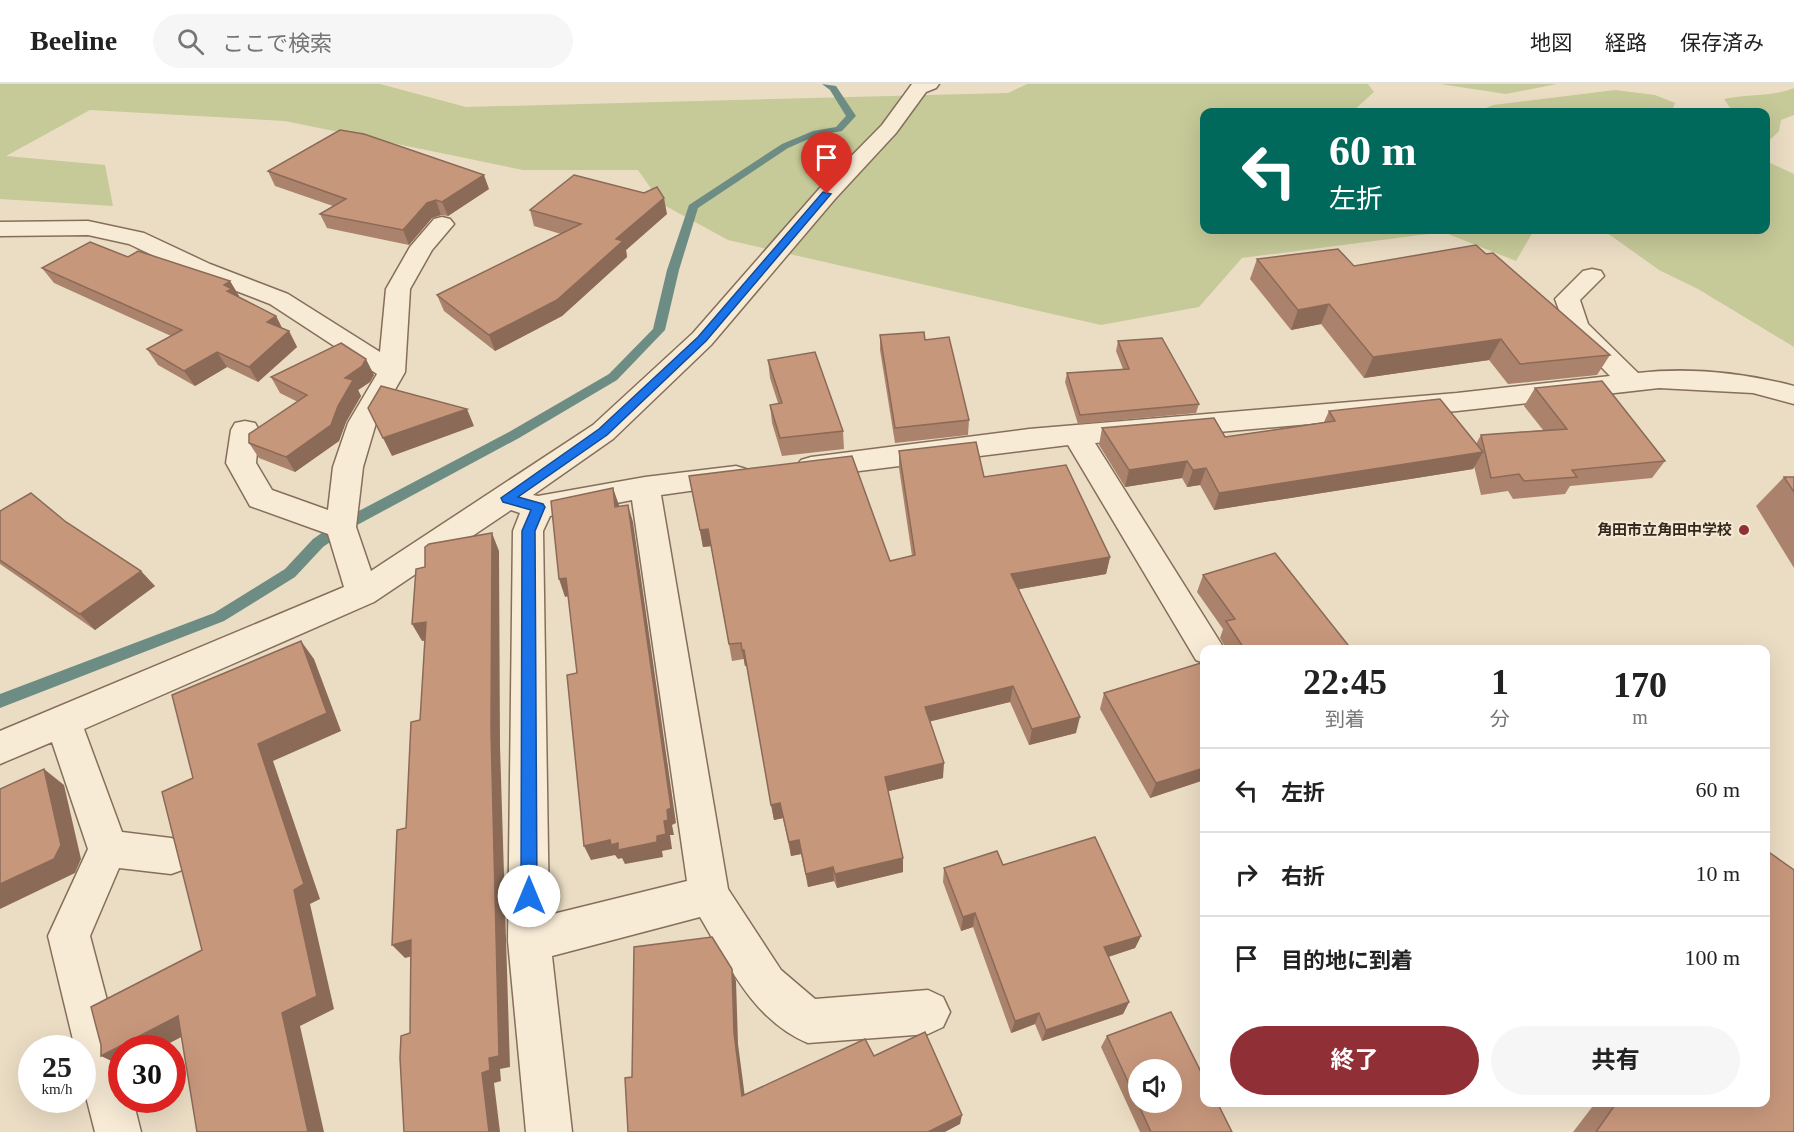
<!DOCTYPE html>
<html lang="ja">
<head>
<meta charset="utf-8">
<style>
	:root { --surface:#fff; --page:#f6f6f6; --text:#222; --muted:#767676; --line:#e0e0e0; --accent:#902f35 }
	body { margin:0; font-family:"Times New Roman","Noto Sans JP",serif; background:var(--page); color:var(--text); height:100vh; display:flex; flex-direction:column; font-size:22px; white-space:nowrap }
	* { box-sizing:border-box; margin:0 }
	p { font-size:20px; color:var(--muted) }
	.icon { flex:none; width:33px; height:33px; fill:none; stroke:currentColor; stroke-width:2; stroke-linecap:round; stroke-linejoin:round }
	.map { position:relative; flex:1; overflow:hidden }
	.details { position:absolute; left:1200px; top:561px; width:570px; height:462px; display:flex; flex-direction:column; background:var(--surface); border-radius:12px; box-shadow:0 6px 24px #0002 }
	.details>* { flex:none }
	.banner { position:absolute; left:1200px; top:24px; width:570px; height:126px; border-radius:12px; box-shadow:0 6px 24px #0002; background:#00695c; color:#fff; overflow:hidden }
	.tools { position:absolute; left:1128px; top:975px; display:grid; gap:12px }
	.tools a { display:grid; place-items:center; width:54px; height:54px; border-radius:50%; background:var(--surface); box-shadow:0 6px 24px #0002; font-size:30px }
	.speed { position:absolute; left:18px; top:951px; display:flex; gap:12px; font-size:30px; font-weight:700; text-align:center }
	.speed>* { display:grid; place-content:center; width:78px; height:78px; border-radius:50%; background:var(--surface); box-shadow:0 6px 24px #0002; line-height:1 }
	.speed small { font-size:15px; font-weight:400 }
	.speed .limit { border:9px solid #d22; background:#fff; color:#111 }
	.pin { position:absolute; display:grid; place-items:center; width:51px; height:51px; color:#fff; margin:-62px -26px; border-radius:50% 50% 50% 0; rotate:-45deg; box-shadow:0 0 6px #0007 }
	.pin .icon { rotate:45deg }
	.me { position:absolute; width:66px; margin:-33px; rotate:0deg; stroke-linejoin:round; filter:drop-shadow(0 0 4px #0008) }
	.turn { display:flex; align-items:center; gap:21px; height:126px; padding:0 30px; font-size:27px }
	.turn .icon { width:78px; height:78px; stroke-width:2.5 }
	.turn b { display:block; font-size:42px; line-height:51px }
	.eta { display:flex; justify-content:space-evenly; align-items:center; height:102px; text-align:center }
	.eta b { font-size:36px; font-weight:700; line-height:42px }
	.button { display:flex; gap:12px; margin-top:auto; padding:12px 30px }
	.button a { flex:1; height:69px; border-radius:36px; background:var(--accent); color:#fff; font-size:24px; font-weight:700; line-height:69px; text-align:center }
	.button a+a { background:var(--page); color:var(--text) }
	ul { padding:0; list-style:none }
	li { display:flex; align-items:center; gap:18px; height:84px; padding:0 30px; border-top:2px solid var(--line) }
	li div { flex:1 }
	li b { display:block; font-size:22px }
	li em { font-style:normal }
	header { display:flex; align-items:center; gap:36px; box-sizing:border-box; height:84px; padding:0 30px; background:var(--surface); border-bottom:2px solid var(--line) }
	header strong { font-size:28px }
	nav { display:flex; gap:33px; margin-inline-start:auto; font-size:21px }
	.search { width:420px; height:54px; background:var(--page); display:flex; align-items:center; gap:15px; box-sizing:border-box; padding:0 21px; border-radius:33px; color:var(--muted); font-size:22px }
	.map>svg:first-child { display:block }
	.green { fill:#c6c998 }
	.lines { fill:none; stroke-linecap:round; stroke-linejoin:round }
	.stream { fill:#6d8c83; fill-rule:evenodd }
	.minor-casing { stroke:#856f5b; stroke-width:3 }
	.minor { fill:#f7ebd6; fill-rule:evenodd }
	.wall { fill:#ab826b }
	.shaded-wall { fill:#8b6a57 }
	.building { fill:#c7977c; stroke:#8b6a57; stroke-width:1.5; fill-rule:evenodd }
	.route { fill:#1a73e8; stroke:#114b97; stroke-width:1.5 }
	.poi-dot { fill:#902f35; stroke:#f3e8d3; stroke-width:2 }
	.labels { text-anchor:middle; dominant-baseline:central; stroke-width:4.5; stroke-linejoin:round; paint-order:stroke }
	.poi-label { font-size:15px; font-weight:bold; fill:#36281f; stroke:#f3e8d3; text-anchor:end }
</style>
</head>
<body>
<header>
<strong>Beeline</strong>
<div class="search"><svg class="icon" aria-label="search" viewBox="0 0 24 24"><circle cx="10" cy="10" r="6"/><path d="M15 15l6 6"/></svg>ここで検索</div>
<nav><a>地図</a><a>経路</a><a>保存済み</a></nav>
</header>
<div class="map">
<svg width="1794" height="1048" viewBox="0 0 1794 1048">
	<rect width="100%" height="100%" fill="#ebddc4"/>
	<g class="green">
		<path d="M0,0h380l86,23 542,-14 19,-9h341l6,8 -22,20h-148v118h330l-18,31 -73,-29 -201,26 -43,49 -98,18 -373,-85 -66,-36 -24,-34h-115l-238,-49 -195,-11 -84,46 99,9 8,41 -113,-7z"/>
		<path d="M1440,0h117l-51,10z"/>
		<path d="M1794,4v27l-13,5 -2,11 -8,8 -5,-3v-24h-33l-9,-13c23,-5 49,-2 70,-11z"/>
		<path d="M1615,6l40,5 20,8 -3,8 1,1h-196l16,-7z"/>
		<path d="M1766,77l28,13v173l-96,-58 -39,-19 -56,-40h163z"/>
	</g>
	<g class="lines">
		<path class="stream" d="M822,0l14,2 20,30 -2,2 -12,13 -24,4 -30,13 -90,60 -19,62 -14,60 -48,50 -98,58 -173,93 -23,16 -28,30 -71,44 -224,87v-14l214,-81 71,-44 28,-30 23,-16 173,-91 100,-58 44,-45 14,-59 22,-65 93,-61 31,-13 23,-4 10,-11 -16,-26z"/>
		<defs>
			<g id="minor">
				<path d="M912,0h27l-3,4 -10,4 -30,41 -61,66 -124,146 -98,94 -80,56 5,1 107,-19 91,-11 10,3 5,7 -5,7 -85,12 67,394 53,81 34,29 113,-9 15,7 7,15 -7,15 -15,7 -120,9c-54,-22 -80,-79 -108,-126l-148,39 20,176h-46l-18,-191 5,-410 7,-18 -9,-3 -137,92 -290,127 38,103 49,6 14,5 6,13 -6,13 -14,5 -52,-6 -29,68 32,121v43h11l8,32h-46l-13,-51v-33h-7l-27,-112 40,-87 -36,-107 -52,22v-33l344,-144 -16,-53 -78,-28 -24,-43 5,-33 4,-7 10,-2 10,2 4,7 -3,33 16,27 56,20 5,-43 15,-44 29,-49 -107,-70 -78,-30 -63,-30 -41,-9 -88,1v-14l88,-1 56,12 66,31 78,30 92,58 6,-63 24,-42 24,-28 8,-2 8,2 4,5 -22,26 -22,39 -5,83 -29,51 -13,44 -7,60 15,44 222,-146 100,-92 126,-144 63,-64zM632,416l55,381 -138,34 -6,-384 7,-15z"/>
				<path d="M1592,185l9,2 3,5 -24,24 8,24 50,49c52,-6 106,0 156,13v18l-41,-11 -94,-5 -202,23 -362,32 130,207h-21v13l-8,-3 -128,-215 -257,32 -10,-3 -5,-7 5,-7 10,-3 218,-28 428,-36 153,-17 -43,-44 -12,-33 28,-28z"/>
			</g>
		</defs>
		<use href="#minor" class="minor-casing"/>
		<use href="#minor" class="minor"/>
	</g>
	<g class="wall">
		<path d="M268,87l221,18 -41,27 -7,-1 -9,3 -23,27 -82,-17 -7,-14 13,-8 -58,-20z"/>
		<path d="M530,126l137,4 -41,36 1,7 -65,59 -67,35 -51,-40 -7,-16 124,-61 -27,-8z"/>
		<path d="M1486,170l124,101 -13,20 -89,9 -19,-24 -125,18 -43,-54 -30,6 -41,-51 7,-20 97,7z"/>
		<path d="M128,173l102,24 9,15 -1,1 38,19 6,12 7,3 8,16 -39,35 -31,-15 -32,19 -37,-21 -11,-16 24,-13 -117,-53 -12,-15z"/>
		<path d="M880,251l45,5 44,80 -1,15 -73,8 -15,-93z"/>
		<path d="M1118,257l81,63 -3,9 -118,11 -13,-42 2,-9 56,-4 -7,-18z"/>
		<path d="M768,276l75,71 1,18 -62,7 -10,-33 -2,-18 8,-2 -8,-25z"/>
		<path d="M374,291l-4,7 -12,8 3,6 -15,26 -7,19 -44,31 -36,-14 -10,-15 49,-41 -18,-9 -9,-16z"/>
		<path d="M1535,304l130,73 -13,17 -82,8 -5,8 -52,5 -5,-8 -27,4 -7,-29 -1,3 -259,41 -14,-25 -13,2 -5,-9 -57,9 -26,-42 3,-17 123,9 99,-15 5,-11 147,33 5,-9 62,-5 -19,-24z"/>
		<path d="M899,367l85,26 126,80 -4,17 -87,15 57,144 -47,12 -19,-43 -80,19 13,57 -55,13 15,81 -66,16 -3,-7 -26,6 -7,-33 -10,2 -8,-38 -9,2 -27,-154h-2l-1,-7 -12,2 -21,-115 -8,1 -14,-71 201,85 22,-5 -13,-88z"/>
		<path d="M1784,393h10v91l-38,-62z"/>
		<path d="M0,427l66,11 89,64 -60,44 -95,-66z"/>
		<path d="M1203,491l149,75h-125l-7,-12 3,-9 -26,-37z"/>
		<path d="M1204,578v118l-54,18 -50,-89 4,-16z"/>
		<path d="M1003,781l138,71 -6,12 -27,9 21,45 -6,12 -81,27 -7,-17 -24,9 -38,-106 -12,4 -18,-49 1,-14z"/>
		<path d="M1107,952l125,96h-92l-39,-85z"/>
		<path d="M1596,1018h170l28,30h-221z"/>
	</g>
	<g class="shaded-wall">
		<path d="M484,91l5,14 -41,27 -6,-14z"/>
		<path d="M664,114l3,16 -41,36 1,7 -65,59 -67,35 -6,-16 127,-96z"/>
		<path d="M436,116l5,15 -9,3 -23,27 -6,-15 24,-27z"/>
		<path d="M230,197l9,15 -2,1 -1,10 -12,-22z"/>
		<path d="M1329,220l-8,20 -30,6 7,-20z"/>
		<path d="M276,232l8,16 -17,-10z"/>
		<path d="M289,247l8,16 -39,35 -9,-15z"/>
		<path d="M1501,255l-12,21 -125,18 9,-21z"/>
		<path d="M217,268l10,15 -32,19 -11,-15z"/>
		<path d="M366,275l8,16 -4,7 -12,8 3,6 -15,26 -7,19 -44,31 -9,-15 59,-79z"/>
		<path d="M467,325l7,17 -82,30 -9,-18z"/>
		<path d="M1483,368l-10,17 -259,41 5,-17z"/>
		<path d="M1187,377l-5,17 -57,9 4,-17z"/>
		<path d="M1206,384l-6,17 -13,2 6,-17z"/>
		<path d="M613,404l6,17 1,19 -5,-17z"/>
		<path d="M628,421l5,17 43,301 -4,2 2,10h-4l2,14 -10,2 1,6 -38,7 -3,-6 -4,1 -3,-4 -24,5 -7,-14z"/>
		<path d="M708,445l4,17 -9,1 -3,-17z"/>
		<path d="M492,449l7,18 1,195 10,321 -10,2 1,12 -7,2 6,49h-11l-7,-59 7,-15z"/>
		<path d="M1110,473l-4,17 -97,17 2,-17z"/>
		<path d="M141,487l14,15 -60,44 -15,-16z"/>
		<path d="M566,494l7,17 -8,2 -6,-18z"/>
		<path d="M426,538l10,17 -14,2 -10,-17z"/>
		<path d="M301,557l13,18 27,72 -68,30 47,138 -10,5 24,105 -34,17 24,106h-16l-26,-119 12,-123 -36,-146z"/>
		<path d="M742,566h2l4,16h-3z"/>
		<path d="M1013,602l-3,16 -86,21 1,-16z"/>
		<path d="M1080,633l-4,16 -47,12 3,-16z"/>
		<path d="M944,679l-1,15 -58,14v-15z"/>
		<path d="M1204,684v12l-54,18 6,-15z"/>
		<path d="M44,685l20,16 17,74 -6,14 -75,36v-25z"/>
		<path d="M780,719l3,15 -9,2 -3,-15z"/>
		<path d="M799,756l2,14 -10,2 -2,-14z"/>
		<path d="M903,774v14l-66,16 -2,-14z"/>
		<path d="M833,783l1,14 -26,6 -2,-13z"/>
		<path d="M975,829l-2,14 -12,4 2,-14z"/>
		<path d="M1141,852l-6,12 -36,12 5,-13z"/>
		<path d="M411,856l13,13 -19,5 -13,-13z"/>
		<path d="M732,885l4,12 2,63 8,61 -4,-9 -8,-63z"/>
		<path d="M1129,918l-6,12 -81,27 4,-11z"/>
		<path d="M1039,929l-4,11 -24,9 4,-12z"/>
		<path d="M178,932l21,12 -39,20h-38v18l-21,-10z"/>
		<path d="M962,1031l-2,9 -15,8h-17z"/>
	</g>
	<g class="building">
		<path d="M340,46l24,4 120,41 -42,27 -6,-2 -9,3 -24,27 -83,-16 26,-15 -78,-28z"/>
		<path d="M574,91l70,18 13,-6 7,11 -48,41 7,2 -66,59 -68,35 -52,-40 144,-71 -51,-14z"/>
		<path d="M90,158l38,15 10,-6 92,30 -6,4 8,4 -5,2 49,25 -9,6 22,9 -40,36 -32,-15 -33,19 -37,-22 35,-19 -140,-62z"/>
		<path d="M1476,161l10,9 7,-1 117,102 -90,9 -19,-25 -128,18 -44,-53 -31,6 -41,-51 81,-10 16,17z"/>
		<path d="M924,248l1,8 24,-3 20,83 -74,8 -15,-93z"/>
		<path d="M1162,254l37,66 -119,11 -13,-42 62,-4 -11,-28z"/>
		<path d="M341,259l25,16 -4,7 -17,12 8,2 -15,26 -7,19 -45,32 -37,-14v-9l58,-39 -36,-18z"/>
		<path d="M815,268l28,79 -63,7 -10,-33 12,-2 -14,-43z"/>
		<path d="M1602,297l63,80 -93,9 5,7 -53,4 -5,-7 -28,4 -10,-43 86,-6 -32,-41z"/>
		<path d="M381,302l86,23 -84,29 -15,-30z"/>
		<path d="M1440,315l43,53 -264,41 -13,-25 -13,2 -6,-9 -58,9 -27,-42 112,-10 11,19 110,-16 -6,-10z"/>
		<path d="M976,358l8,35 82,-12 44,92 -99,17 69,143 -48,12 -19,-43 -88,21 19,56 -59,14 18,81 -68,16 -2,-7 -27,7 -7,-34 -10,2 -9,-39 -9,2 -27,-155h-2l-1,-7 -12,1 -21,-115 -8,1 -11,-54 163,-20 38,105 25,-6 -16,-104z"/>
		<path d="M1784,393h10v15z"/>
		<path d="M613,404l2,19 13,-2 43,303 -4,2 1,10 -4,1 2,13 -9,2v6l-39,8v-7l-7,2 -1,-5 -26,6 -17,-171 10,-2 -11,-95 -7,1 -8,-78z"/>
		<path d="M31,409l35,29 75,49 -61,43 -80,-54v-49z"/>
		<path d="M492,449l-1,197 8,326 -10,2 1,12 -8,3 7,59h-85l-4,-74 1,-22 9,-3 1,-93 -19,5 5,-115 9,-2 5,-106 9,-2 6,-98 -14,2 4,-55 9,-2v-20l4,-3z"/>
		<path d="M1275,469l77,97h-107l-19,-29 9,-2 -32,-44z"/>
		<path d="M301,557l26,72 -69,31 46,140 -10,6 23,106 -35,17 26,119h-111l-19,-116 -77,40v-11l-10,-38 111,-57 -40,-158 31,-14 -21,-83z"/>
		<path d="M1204,578v106l-48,15 -52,-90z"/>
		<path d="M44,685l17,76 -7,14 -54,25v-95z"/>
		<path d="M1095,753l46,99 -37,11 25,55 -83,28 -7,-17 -24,8 -40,-108 -12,4 -19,-49 53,-17 6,14z"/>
		<path d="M1766,766l28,20v262h-198l21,-30h149z"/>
		<path d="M712,853l20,32 2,64 8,63 123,-57 9,17 51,-24 37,83 -34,17h-300l-3,-54 7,-1 2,-130z"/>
		<path d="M1171,928l33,66v24h13l15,30h-81l-44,-96zM1138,986h34v32h-34z"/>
	</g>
	<path class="route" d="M823,108l8,2 -125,147 -99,94 -89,62 25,7 2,3 -10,24 2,365 -2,5 -6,3 -6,-3 -2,-5 1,-365 9,-21 -28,-8 -2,-4 98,-69 99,-92z"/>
	<circle class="poi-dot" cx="1744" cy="446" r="6"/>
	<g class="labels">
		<g class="poi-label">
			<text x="1732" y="446">角田市立角田中学校</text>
		</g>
	</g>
</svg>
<div class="tools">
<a><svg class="icon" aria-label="sound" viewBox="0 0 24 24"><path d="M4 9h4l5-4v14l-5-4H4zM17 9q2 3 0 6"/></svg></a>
</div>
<div class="speed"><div>25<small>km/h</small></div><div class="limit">30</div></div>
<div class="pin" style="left:827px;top:110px;background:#d93025"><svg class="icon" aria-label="arrive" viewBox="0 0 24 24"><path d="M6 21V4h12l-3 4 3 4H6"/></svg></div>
<svg class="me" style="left:529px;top:812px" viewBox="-20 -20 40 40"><circle r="19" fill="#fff"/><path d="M0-13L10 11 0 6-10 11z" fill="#1a73e8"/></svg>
<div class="banner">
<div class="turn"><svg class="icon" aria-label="left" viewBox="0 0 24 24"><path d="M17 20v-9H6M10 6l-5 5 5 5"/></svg><div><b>60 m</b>左折</div></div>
</div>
<section class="details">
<div class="eta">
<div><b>22:45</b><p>到着</p></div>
<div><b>1</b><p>分</p></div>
<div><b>170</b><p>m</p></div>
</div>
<ul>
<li><svg class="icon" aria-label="left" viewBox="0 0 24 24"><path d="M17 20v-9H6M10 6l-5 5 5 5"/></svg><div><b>左折</b></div><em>60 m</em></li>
<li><svg class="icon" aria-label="right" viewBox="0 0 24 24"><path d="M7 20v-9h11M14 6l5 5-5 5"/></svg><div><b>右折</b></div><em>10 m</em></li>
<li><svg class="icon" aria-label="arrive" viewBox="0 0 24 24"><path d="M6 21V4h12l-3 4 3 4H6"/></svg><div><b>目的地に到着</b></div><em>100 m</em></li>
</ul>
<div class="button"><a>終了</a><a>共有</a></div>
</section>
</div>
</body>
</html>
